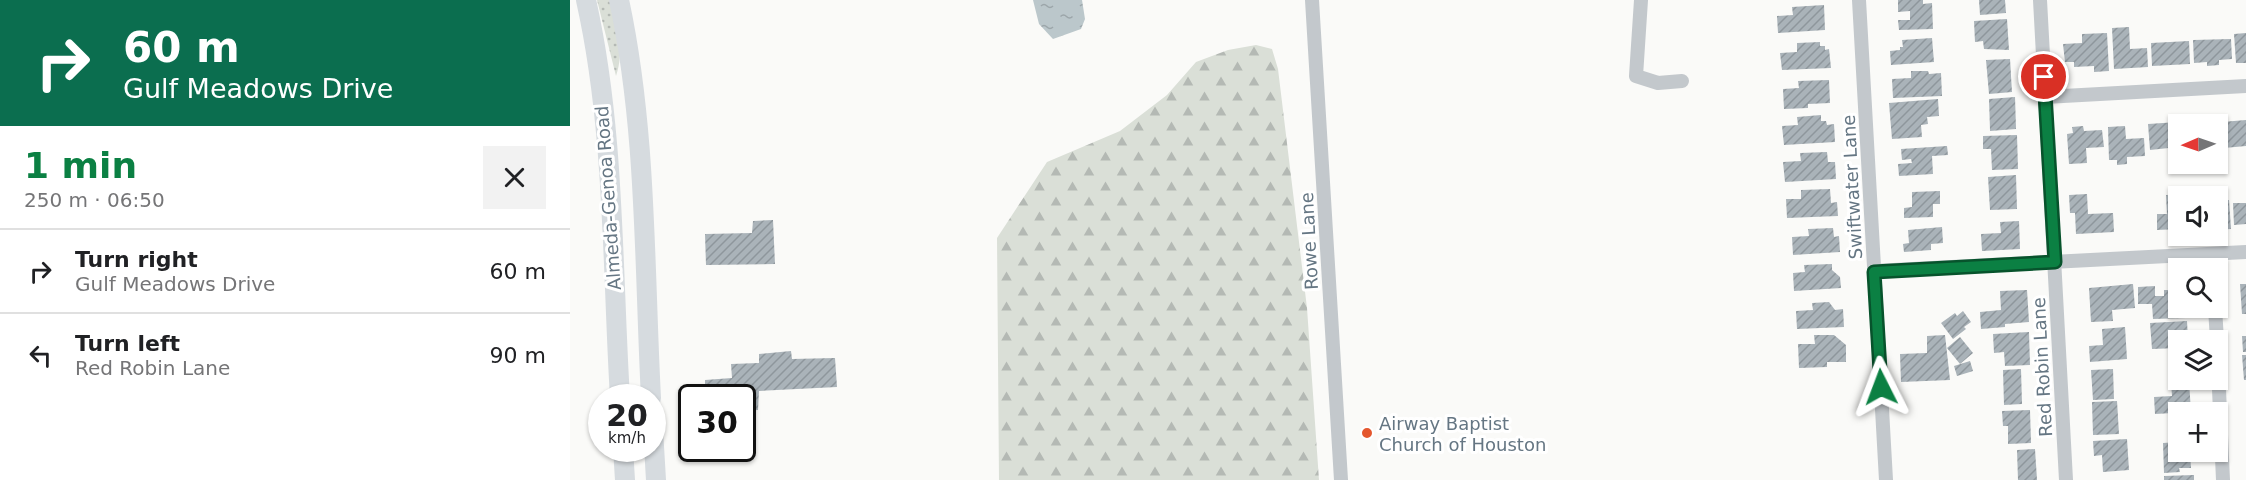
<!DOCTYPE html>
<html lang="en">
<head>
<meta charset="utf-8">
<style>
	:root { --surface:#fff; --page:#f2f2f2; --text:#202124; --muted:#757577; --line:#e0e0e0; --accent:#0b8043 }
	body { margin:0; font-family:"DejaVu Sans",sans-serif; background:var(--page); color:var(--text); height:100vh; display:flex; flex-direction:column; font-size:22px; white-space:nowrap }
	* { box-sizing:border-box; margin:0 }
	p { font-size:20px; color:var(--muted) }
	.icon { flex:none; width:33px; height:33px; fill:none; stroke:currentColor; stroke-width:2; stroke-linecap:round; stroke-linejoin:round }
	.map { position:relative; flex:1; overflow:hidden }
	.drawer { display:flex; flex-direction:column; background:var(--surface); width:570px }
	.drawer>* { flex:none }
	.banner { background:#0b6e4f; color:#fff; overflow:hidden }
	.needle { width:39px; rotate:268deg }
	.controls { position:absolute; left:1598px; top:114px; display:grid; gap:12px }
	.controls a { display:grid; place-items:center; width:60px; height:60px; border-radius:0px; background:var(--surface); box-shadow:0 2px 4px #0004; font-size:30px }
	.speed { position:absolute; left:18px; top:384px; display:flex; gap:12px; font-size:30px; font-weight:700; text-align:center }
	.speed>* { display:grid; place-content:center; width:78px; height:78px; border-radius:50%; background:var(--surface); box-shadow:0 2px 4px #0004; line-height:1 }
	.speed small { font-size:15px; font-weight:400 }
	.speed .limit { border:3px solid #111; border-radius:9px; background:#fff; color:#111 }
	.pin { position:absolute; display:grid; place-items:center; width:51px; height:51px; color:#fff; margin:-26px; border:3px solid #fff; border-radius:50%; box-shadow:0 2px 6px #0007 }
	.me { position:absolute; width:66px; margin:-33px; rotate:357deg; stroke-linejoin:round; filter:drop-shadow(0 0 4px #0008) }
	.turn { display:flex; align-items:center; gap:21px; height:126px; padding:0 24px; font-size:27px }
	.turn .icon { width:78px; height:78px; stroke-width:2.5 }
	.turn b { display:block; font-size:42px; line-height:51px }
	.round { display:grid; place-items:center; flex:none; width:63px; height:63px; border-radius:0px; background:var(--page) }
	.headline { display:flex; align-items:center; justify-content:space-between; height:102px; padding:0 24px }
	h1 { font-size:36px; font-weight:700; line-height:45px; color:var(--accent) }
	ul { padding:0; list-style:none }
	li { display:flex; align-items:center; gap:18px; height:84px; padding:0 24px; border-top:2px solid var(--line) }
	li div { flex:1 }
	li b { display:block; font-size:22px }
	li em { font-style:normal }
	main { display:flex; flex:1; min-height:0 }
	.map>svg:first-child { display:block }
	.grass { fill:url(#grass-dots) }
	.forest { fill:url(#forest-firs) }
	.water { fill:url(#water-ripples) }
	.building { fill:url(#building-hatch) }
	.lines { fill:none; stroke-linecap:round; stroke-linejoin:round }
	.minor { stroke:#c3c8cc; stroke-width:14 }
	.secondary { stroke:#d6dbdf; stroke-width:20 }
	.route-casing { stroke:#07532c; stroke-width:15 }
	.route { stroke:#0b8043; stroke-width:10 }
	.poi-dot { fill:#e4572e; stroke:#fff; stroke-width:2 }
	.labels { text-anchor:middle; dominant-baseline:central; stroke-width:6; stroke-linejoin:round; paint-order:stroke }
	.street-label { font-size:18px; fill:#657683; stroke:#fff }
	.poi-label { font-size:18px; fill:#657683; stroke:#fff; text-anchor:start }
</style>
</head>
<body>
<main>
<section class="drawer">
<div class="banner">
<div class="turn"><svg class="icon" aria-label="right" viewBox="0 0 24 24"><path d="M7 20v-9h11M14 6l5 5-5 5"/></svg><div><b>60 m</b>Gulf Meadows Drive</div></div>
</div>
<div class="headline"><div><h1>1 min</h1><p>250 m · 06:50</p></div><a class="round"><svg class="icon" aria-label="close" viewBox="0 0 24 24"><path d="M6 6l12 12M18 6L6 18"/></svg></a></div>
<ul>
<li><svg class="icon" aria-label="right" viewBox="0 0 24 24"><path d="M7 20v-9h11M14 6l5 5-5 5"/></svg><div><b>Turn right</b><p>Gulf Meadows Drive</p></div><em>60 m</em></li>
<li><svg class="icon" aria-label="left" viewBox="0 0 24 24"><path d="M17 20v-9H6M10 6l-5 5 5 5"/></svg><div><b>Turn left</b><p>Red Robin Lane</p></div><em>90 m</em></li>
</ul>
</section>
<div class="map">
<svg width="1676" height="480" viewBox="0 0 1676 480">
	<defs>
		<pattern id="grass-dots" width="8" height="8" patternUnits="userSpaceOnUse" patternTransform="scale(1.5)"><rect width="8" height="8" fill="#dadfd7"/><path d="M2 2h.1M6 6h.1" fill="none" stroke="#b4b9b4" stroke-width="1.8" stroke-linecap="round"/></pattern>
		<pattern id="forest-firs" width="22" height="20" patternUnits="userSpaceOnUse" patternTransform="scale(1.5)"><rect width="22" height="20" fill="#dadfd7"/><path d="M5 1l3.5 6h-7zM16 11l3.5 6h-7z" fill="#b4b9b4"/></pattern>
		<pattern id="water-ripples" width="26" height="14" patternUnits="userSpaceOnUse" patternTransform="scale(1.5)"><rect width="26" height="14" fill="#bbc7cb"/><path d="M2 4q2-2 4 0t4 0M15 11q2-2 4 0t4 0" fill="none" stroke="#9ca6aa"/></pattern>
		<pattern id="building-hatch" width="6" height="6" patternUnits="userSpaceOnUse" patternTransform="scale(1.5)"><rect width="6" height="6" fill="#aab3b9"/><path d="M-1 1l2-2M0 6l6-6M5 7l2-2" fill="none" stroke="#8e969c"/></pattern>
	</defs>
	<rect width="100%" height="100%" fill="#fafaf8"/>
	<path class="grass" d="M27,0h15c4,24 13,53 4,76z"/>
	<path class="forest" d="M686,45l16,4 6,20 29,239 12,172h-320l-2,-242 50,-76 73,-31 47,-36 29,-33 32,-12z"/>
	<path class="water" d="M463,0h49l3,19 -4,10 -28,10 -14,-15z"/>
	<g class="building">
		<path d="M1328,0h25v4l9,-1 1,26 -34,1 -1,-10h12v-9l-12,1z"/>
		<path d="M1409,0h26l1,13 -26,2z"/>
		<path d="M1254,5l1,25 -47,3 -1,-17 16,-1 -1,-8z"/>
		<path d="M1437,19l2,31 -25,-1 -1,-8 -8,1 -1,-21z"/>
		<path d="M1559,27l1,22 17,-1 1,19 -34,2 -2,-41z"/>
		<path d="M1537,33l2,38 -15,1v-6l-20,1v-5h-9l-2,-18 19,-1v-9z"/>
		<path d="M1676,33v30h-10l-2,-29z"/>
		<path d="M1362,38l2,24 -43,3 -1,-14 10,-1v-3h3l-1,-7z"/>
		<path d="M1661,39l1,20 -13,1v5l-12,1v-4l-13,1 -1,-23z"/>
		<path d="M1619,41l1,23 -38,2 -1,-23z"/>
		<path d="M1250,42v4h5v4l4,-1 2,19 -49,2 -2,-17 17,-1v-9z"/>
		<path d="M1440,59l2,33 -23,2 -3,-34z"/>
		<path d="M1341,71h17l1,3 12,-1 1,23 -49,2 -1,-19 19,-1z"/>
		<path d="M1259,80l1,23 -22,1v4l-24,1 -1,-20 16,-1 -1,-7z"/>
		<path d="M1445,97l1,32 -26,2 -1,-32z"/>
		<path d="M1368,99l1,17 -12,1 1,7 -7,1 1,12 -30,2 -3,-36z"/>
		<path d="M1251,115v6h5l1,4 7,-1 1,18 -51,3 -2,-19 16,-1 -1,-8z"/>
		<path d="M1648,120v4h-14v-3z"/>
		<path d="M1676,120v26l-22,2 -2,-26z"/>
		<path d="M1627,121v3h-13v-2z"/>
		<path d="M1608,122v25l-28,3 -2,-26z"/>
		<path d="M1513,126l1,5 18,-1 2,17 -18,1 1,15 -18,1 -2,-30 6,-1 -1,-6z"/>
		<path d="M1555,126l1,13 18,-1 1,18 -18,1v7l-10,1v-5h-8l-1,-33z"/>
		<path d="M1647,131h2l1,17h-3z"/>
		<path d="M1447,135l1,34 -26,1 -1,-21h-8v-13z"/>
		<path d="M1377,146l1,9 -16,1 1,18 -34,2 -1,-12 14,-1 -1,-4 -9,1 -1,-11z"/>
		<path d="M1257,152l1,10h7l1,17 -51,3 -2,-20 18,-1 -1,-8z"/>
		<path d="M1446,175l1,34 -27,1 -2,-33z"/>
		<path d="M1260,189l1,14 6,-1 1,14 -51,2 -1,-19h15v-9z"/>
		<path d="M1370,191v13h-7v13l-29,1v-10l8,-1v-15z"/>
		<path d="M1517,194l1,20 25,-1 1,19 -38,2 -1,-21h-5l-1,-18z"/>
		<path d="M1621,194v2h-13v33l-21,1v-16h10l-1,-19z"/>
		<path d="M1647,200h12l2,29 -14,1z"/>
		<path d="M1663,203h13v21l-12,1z"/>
		<path d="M203,220l2,44 -69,1 -1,-31 47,-1 1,-12z"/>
		<path d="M1449,221l1,28 -38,2 -1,-17 20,-1 -1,-11z"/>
		<path d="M1372,227l1,16 -12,1v6l-27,2 -1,-8 6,-1 -1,-13z"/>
		<path d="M1263,228l1,9 5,-1 1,16 -47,3 -1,-18 17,-1 -1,-7z"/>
		<path d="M1262,264v6l8,7 1,11 -47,3 -1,-18 12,-1 -1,-7z"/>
		<path d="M1563,284l2,24 -23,2 1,11 -22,1 -2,-34z"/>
		<path d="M1670,284h6v30h-4z"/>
		<path d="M1585,286v10h9v-6h14v18h8v10l-33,1 -1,-15h-14v-17z"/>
		<path d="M1457,290l2,32 -24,2v3l-24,2 -1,-17 21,-2 -1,-19z"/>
		<path d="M1259,302l6,8 8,-1 1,18 -47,2 -1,-18 17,-1 -1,-7z"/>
		<path d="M1393,311l8,11 -7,5 2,2 -13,10 -12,-16 14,-10 2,3z"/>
		<path d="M1617,321l1,19h-10v8l-26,1 -2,-26z"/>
		<path d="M1555,327l2,32 -37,3 -1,-16 14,-1 -1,-16z"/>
		<path d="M1459,332l1,33 -25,1 -1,-14 -10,1 -1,-19z"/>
		<path d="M1244,335h20l12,10v17h-19v5l-28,1 -1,-24h17z"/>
		<path d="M1375,335l5,45 -49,2 -1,-28 27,-1v-17z"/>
		<path d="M1672,336h4v16h-3z"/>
		<path d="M1390,337l13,16 -13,11 -13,-16z"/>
		<path d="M221,351l1,8 43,-1 2,29 -78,4 -1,19 -16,1v-13h-37v-18l27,-2 -1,-14 28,-1v-9z"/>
		<path d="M1672,355h4v25h-2z"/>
		<path d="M1400,361l3,10 -16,5 -3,-10z"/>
		<path d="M1451,369l1,35 -18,1 -1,-35z"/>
		<path d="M1543,369l1,30 -21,1 -2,-30z"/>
		<path d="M1619,381l2,31 -36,2 -1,-17 18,-1 -1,-14z"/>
		<path d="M1547,401l2,33 -26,1 -1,-33z"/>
		<path d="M1460,410l1,33 -23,1v-18h-5l-1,-15z"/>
		<path d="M1557,439l2,31 -26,2 -1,-17 -8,1 -1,-15z"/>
		<path d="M1608,442v10h12l1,16h-12l1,4 -16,1 -1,-30z"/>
		<path d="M1465,449l2,31h-19l-1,-30z"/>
		<path d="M1624,475v5h-30v-4z"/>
	</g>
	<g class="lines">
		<g class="minor">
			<path d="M742,0l29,480"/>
			<path d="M1071,0l-5,76 22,7 24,-2"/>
			<path d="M1289,0l27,480"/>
			<path d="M1470,0l26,480"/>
			<path d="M1475,97l201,-11"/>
			<path d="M1304,271l372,-19"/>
			<path d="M1645,308l2,32"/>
			<path d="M1647,344l6,136"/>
		</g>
		<g class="secondary">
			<path d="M16,0c29,129 26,266 34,398"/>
			<path d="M49,0c28,130 25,265 32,398"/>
			<path d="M82,412l4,68"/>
			<path d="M53,448l2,32"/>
		</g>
	</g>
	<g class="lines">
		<defs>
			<path id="route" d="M1311,387l-7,-115 181,-10 -11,-185"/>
		</defs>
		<use href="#route" class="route-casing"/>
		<use href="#route" class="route"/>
	</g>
	<circle class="poi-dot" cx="797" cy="433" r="6"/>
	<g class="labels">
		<g class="street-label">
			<text transform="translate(1282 187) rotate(-93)">Swiftwater Lane</text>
			<text transform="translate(38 198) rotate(-94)">Almeda-Genoa Road</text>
			<text transform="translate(739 241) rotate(-93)">Rowe Lane</text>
			<text transform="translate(1472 367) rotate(-93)">Red Robin Lane</text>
		</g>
		<g class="poi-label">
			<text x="809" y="423">Airway Baptist<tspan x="809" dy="21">Church of Houston</tspan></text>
		</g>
	</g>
</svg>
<div class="controls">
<a><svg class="needle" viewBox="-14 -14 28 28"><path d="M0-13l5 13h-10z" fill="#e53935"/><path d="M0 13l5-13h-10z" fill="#757577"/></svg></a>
<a><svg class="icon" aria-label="sound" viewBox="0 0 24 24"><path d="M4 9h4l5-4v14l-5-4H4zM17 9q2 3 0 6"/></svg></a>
<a><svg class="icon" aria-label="search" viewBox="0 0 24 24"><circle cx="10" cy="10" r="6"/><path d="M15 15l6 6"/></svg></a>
<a><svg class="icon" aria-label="layers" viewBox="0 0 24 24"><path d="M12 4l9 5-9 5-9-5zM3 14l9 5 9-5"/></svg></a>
<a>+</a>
</div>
<div class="speed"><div>20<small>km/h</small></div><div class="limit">30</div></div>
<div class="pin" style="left:1474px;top:77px;background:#d93025"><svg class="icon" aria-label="arrive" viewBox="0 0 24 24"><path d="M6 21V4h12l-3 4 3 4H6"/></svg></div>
<svg class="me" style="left:1311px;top:387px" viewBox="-20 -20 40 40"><path d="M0-17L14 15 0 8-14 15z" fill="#0b8043" stroke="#fff" stroke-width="4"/></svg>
</div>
</main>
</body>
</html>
